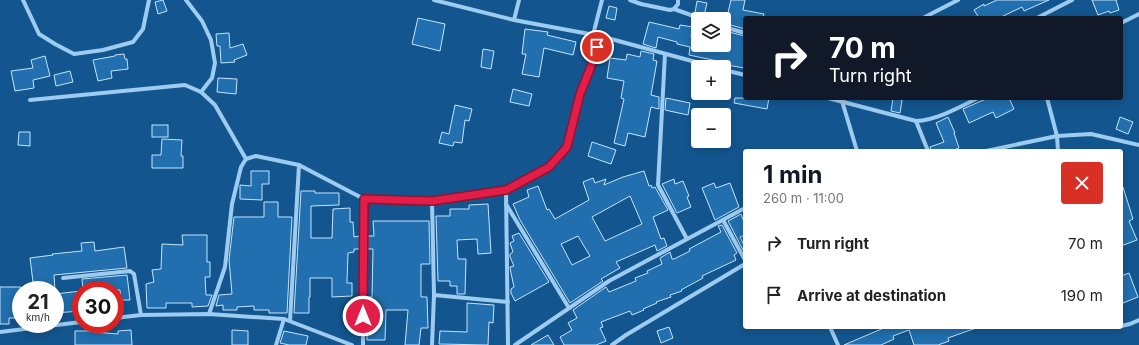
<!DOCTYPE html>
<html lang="en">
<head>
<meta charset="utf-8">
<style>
	:root { --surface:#fff; --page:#f2f2f2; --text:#222; --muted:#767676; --accent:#111827 }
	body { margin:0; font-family:Inter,sans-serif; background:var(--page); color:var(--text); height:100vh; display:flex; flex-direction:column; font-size:15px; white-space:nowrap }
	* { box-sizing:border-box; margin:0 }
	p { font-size:13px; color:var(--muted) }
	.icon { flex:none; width:22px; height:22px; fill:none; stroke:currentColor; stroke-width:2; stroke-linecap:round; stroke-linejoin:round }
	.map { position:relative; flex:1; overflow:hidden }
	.sheet { position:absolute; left:743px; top:149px; width:380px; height:180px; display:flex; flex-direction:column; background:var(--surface); border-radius:4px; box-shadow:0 2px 10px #0003 }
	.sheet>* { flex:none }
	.banner { position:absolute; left:743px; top:16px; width:380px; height:84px; border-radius:4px; box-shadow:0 2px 10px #0003; background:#111827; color:#fff; overflow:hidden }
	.controls { position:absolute; left:691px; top:12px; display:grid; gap:8px }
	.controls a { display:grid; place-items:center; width:40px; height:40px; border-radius:4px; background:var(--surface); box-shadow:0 2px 10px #0003; font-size:20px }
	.speed { position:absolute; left:12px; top:281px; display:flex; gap:8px; font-size:20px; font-weight:700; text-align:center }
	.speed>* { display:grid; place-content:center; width:52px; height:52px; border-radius:50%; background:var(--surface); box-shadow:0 2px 10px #0003; line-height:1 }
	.speed small { font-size:10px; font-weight:400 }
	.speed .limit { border:6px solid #d22; background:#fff; color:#111 }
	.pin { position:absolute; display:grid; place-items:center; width:34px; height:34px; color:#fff; margin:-17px; border:2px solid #fff; border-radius:50%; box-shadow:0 1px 4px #0007 }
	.me { position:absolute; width:44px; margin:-22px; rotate:0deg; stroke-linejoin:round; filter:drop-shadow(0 0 3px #0008) }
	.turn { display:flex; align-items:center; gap:14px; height:84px; padding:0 20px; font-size:18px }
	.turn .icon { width:52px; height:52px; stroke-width:2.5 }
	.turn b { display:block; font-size:28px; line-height:34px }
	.round { display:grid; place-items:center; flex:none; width:42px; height:42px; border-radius:4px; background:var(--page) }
	.head { display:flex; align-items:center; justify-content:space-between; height:68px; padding:0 20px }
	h1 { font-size:24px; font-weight:700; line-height:30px; color:var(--accent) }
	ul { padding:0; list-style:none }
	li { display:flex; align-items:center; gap:12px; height:52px; padding:0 20px }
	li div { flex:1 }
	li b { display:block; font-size:15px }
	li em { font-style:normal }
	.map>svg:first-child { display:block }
	.building { fill:#216fae; stroke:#c5e4fc; fill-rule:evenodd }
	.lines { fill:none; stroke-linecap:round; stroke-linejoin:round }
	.street { stroke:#9eccf1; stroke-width:4 }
	.route-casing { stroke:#92132f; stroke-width:10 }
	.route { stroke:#e11d48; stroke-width:7 }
</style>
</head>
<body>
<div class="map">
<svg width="1139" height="345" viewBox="0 0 1139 345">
	<rect width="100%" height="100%" fill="#13568f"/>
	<g class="building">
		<path d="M163,0l4,11 -9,3 -3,-12z"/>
		<path d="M731,0h14l-2,10 21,4 -1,4h-18v11l-18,-5 1,-3h-2z"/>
		<path d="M997,0h52l-25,11 -2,-4 -23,11h-20l-5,-8 10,-6v2z"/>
		<path d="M1092,0h24l3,10 -9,3 -1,-2 -11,4z"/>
		<path d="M697,1l10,2 -3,13 -9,-3z"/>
		<path d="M609,6l8,2 -2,12 -9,-2z"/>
		<path d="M418,18l27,6 -5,27 -28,-7z"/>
		<path d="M649,22l30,7 1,-4 13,2 -2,9 7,1v8h26v-8l1,-6 20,5v27l-1,5 -22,-4v-2l-33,-7 1,-8 -13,-3v-2l-19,-5 -2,11 -13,-4z"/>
		<path d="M525,29l23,3 -1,3 29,7 -3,13 -29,-7 -5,29 -17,-3 4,-20h-4z"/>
		<path d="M229,33l1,15 13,-4 4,11 -13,5 1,2 -14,1 -1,-17h-3l-1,-12z"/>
		<path d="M483,49l11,2 -3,18 -10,-2z"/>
		<path d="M641,51l13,3 -1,6 4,1 -6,34 8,2v12l-8,-2 -6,30 -17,-4 -3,13 -11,-3 10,-44 -3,-1 3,-17 -17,-3 3,-20 16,2 1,-6 13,3z"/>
		<path d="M124,54l1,5h2l1,10 -17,2 1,7 -14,3 -5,-21 22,-4v-1z"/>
		<path d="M45,56l5,20 -17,4 1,8 -19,3 -4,-20 22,-3 -2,-8z"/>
		<path d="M70,71l3,11 -17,4 -2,-11z"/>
		<path d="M218,78l19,1 -1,15 -19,-2z"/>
		<path d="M513,89l19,5 -3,12 -19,-4z"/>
		<path d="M666,98l24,5 -2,12 -23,-5z"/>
		<path d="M735,98h34l-2,11 -33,-6z"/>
		<path d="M893,98l9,2 -2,13 -9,-2z"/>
		<path d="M988,98h21l5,11 -18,9 -3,-6 -24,11 -6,-14z"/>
		<path d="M455,105l17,4 -3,12 -4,-1 -3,23 -8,-1 -1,4 -14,-3 3,-11 7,2z"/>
		<path d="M948,117l7,16h-1l5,15 -8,3h-20l-1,-4 14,-5 -8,-19z"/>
		<path d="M1120,117l13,5 -5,12 -12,-5z"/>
		<rect x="152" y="125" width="16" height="12"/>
		<path d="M19,132h11v14l-12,-1z"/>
		<path d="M162,139l20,1 -1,16h2v12h-31v-13h9z"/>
		<path d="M592,142l24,8 -5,14 -23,-8z"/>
		<path d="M251,171h18v13h-7v16l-22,-1v-14l11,1z"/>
		<path d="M644,171l5,15 2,-1 1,3 3,-1 13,23 -15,7 8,22 3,-1 3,8 -10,5 -2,-6 -39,17 4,6 -19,11 2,2 -33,22 -50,-83 -7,-16 16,-7 -2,-7 11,-4 9,24 2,-1 6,10 34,-19 -6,-18 10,-4 2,5 11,-4 -2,6 19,-8zM630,196l12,28 -37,17 -13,-24zM578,236l12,20 -18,9 -11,-21z"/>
		<path d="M674,179l1,5 8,-3 6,15 -2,1 4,10 -14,6 -15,-29z"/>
		<path d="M714,183l2,5 14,-5 9,24 -24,13 -13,-32z"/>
		<path d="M1121,187h2l10,32 -4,2 8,19 -16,6z"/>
		<path d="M301,191h14v2h24v12l-28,1v32h21l1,-29 17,-1v14h3l1,15 6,-1v13h-6v3l-6,1 -1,30h5v13l-20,1v-19h-22v19h-1v16h-15z"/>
		<path d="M264,202h14v15h14l-5,96h-18v-3h-15v-4l-17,1v3h-14v-5l-7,1 3,-11 13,-1 -3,-34 5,-43h30z"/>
		<path d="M488,204l3,49 -13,1 -1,-15 -20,1 1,19h8l-1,35h-8v-8h-7v-5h-12l-2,-65h14v-7h19v-4z"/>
		<path d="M741,214l4,11v10l-5,2 5,10v2l-2,1 -15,-29z"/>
		<path d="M373,221h56l1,43h-9v33h6l1,31h-7l-2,17h-14l3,-35h-22l-1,30h-18v-43h5l1,-48h-6v-13h7z"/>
		<path d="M722,225l15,28 -3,2 2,5 -34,16 1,2 -22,12 1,1 -12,4 1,2 -15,5 1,1 -14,6 1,1 -12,5 -2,-4 -29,11 2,5 -3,1 6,13 -10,4h-32l-4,-8 12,-7 -4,-7 9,-5 -4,-8 33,-23 3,5 27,-11 -1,-3 13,-5 -1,-2 15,-7 -2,-6 10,-6 2,7h2l16,-8 -1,-2 32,-17 -3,-6z"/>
		<path d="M519,233l30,49 -34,19 -4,-8v-4l3,-2 -3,-14 -1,-6 4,-1 -4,-9v-3l3,-2 -3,-9 4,-2 -2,-5z"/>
		<path d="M182,235h25v27h3v15h-5l1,18h6l-4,11 -16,1v-4h-26v5h-19l-1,-24 8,-2 -2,-12 9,-1 1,-25 21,1z"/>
		<path d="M94,242l1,9 29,-4 3,21 -73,7 1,15h-21l-4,-32 23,-3 -1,-1 30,-3 -1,-8z"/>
		<path d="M1129,273l9,24 -15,6 -2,-5v-22z"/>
		<path d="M127,275l3,25h-9l-1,-10h-37l-1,-11z"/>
		<path d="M0,287h21v31h-12v6h-9z"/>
		<path d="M81,291v20l-26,2v-19z"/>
		<path d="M467,303l27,2 -1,18 -4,-1 -1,23 -49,-1 1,-13 27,1z"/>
		<path d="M669,327l4,11 -12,5 -4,-12z"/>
		<path d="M886,327h90v1l-28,10 1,3 -11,4h-24l-5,-15 -16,6 1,3 -13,6h-37z"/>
		<path d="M131,330l1,15h-57v-14h19v1l24,2v-3z"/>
		<path d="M232,330l16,1v14h-16z"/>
		<path d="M284,331l24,5 -2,9h-17l-9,-2z"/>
		<path d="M548,335l6,10h-23z"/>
	</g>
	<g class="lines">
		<g class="street">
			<path d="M23,0l16,34 16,10 19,10 29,-4 30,-8 10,-13 6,-29"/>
			<path d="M186,0l16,21 9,19 4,23 -3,15 -11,14"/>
			<path d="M434,0l80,20 86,16 114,31"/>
			<path d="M630,0l11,4 29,6 4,-1 4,-5v-4"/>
			<path d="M674,9l28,10"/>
			<path d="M923,18l35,-18"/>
			<path d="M1037,18l35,-18"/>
			<path d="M514,20l5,-20"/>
			<path d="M1121,23l18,-9"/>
			<path d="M724,27l21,6"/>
			<path d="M593,35l9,-35"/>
			<path d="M665,54l-7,131 29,54"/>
			<path d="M724,70l21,5"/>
			<path d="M828,98l88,23c21,-1 44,-14 62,-23"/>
			<path d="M1047,98l10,38 1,15"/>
			<path d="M30,100l155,-15 16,7 14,13 31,54"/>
			<path d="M842,101l15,50"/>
			<path d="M916,121l12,30"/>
			<path d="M986,151l71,-15 34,-2 48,11"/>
			<path d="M506,190l2,155"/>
			<path d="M432,201l2,94 -2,50"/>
			<path d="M506,204l63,104"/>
			<path d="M723,220l22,40"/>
			<path d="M63,278l67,-7 4,3 7,41"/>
			<path d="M434,295l74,7"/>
			<path d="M209,314l16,-47 7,-63 9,-37 5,-8 10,-3 43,9 65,34 68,2 74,-11 43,-23 18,-20 13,-53 10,-25 10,-33"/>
			<path d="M115,318l26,-3 68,-1 75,5 68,26"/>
			<path d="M290,321l9,-156"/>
			<path d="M1121,326l9,-2 9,-4"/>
			<path d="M830,327l8,18"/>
			<path d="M0,332l81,-10"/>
			<path d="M276,345l8,-26"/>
			<path d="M363,345l1,-146"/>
			<path d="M515,345l94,-64 136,-73"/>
			<path d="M612,345l14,-10 119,-71"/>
		</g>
	</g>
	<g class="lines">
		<defs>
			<path id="route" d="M363,316l1,-117 68,2 74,-11 43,-23 18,-20 13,-53 10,-25 7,-22"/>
		</defs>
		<use href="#route" class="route-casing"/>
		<use href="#route" class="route"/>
	</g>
</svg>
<div class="controls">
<a><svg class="icon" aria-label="layers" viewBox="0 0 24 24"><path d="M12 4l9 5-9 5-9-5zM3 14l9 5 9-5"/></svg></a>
<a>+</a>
<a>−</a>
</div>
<div class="speed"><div>21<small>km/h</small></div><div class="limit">30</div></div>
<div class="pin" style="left:597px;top:47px;background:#d93025"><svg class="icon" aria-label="arrive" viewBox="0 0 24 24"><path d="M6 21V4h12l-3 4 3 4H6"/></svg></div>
<svg class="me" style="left:363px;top:316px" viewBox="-20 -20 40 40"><circle r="17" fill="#e11d48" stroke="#fff" stroke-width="3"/><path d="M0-11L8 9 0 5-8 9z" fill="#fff"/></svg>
<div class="banner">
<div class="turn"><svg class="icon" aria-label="right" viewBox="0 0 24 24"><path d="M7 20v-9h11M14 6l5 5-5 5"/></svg><div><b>70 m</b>Turn right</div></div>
</div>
<section class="sheet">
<div class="head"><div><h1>1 min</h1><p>260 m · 11:00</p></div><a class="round" style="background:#d93025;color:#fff"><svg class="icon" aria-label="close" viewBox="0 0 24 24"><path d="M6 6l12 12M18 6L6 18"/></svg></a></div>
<ul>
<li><svg class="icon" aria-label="right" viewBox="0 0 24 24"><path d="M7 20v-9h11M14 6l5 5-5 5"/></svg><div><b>Turn right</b></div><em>70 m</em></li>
<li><svg class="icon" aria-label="arrive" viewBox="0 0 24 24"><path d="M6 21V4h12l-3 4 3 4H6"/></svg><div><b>Arrive at destination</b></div><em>190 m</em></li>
</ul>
</section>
</div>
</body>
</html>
